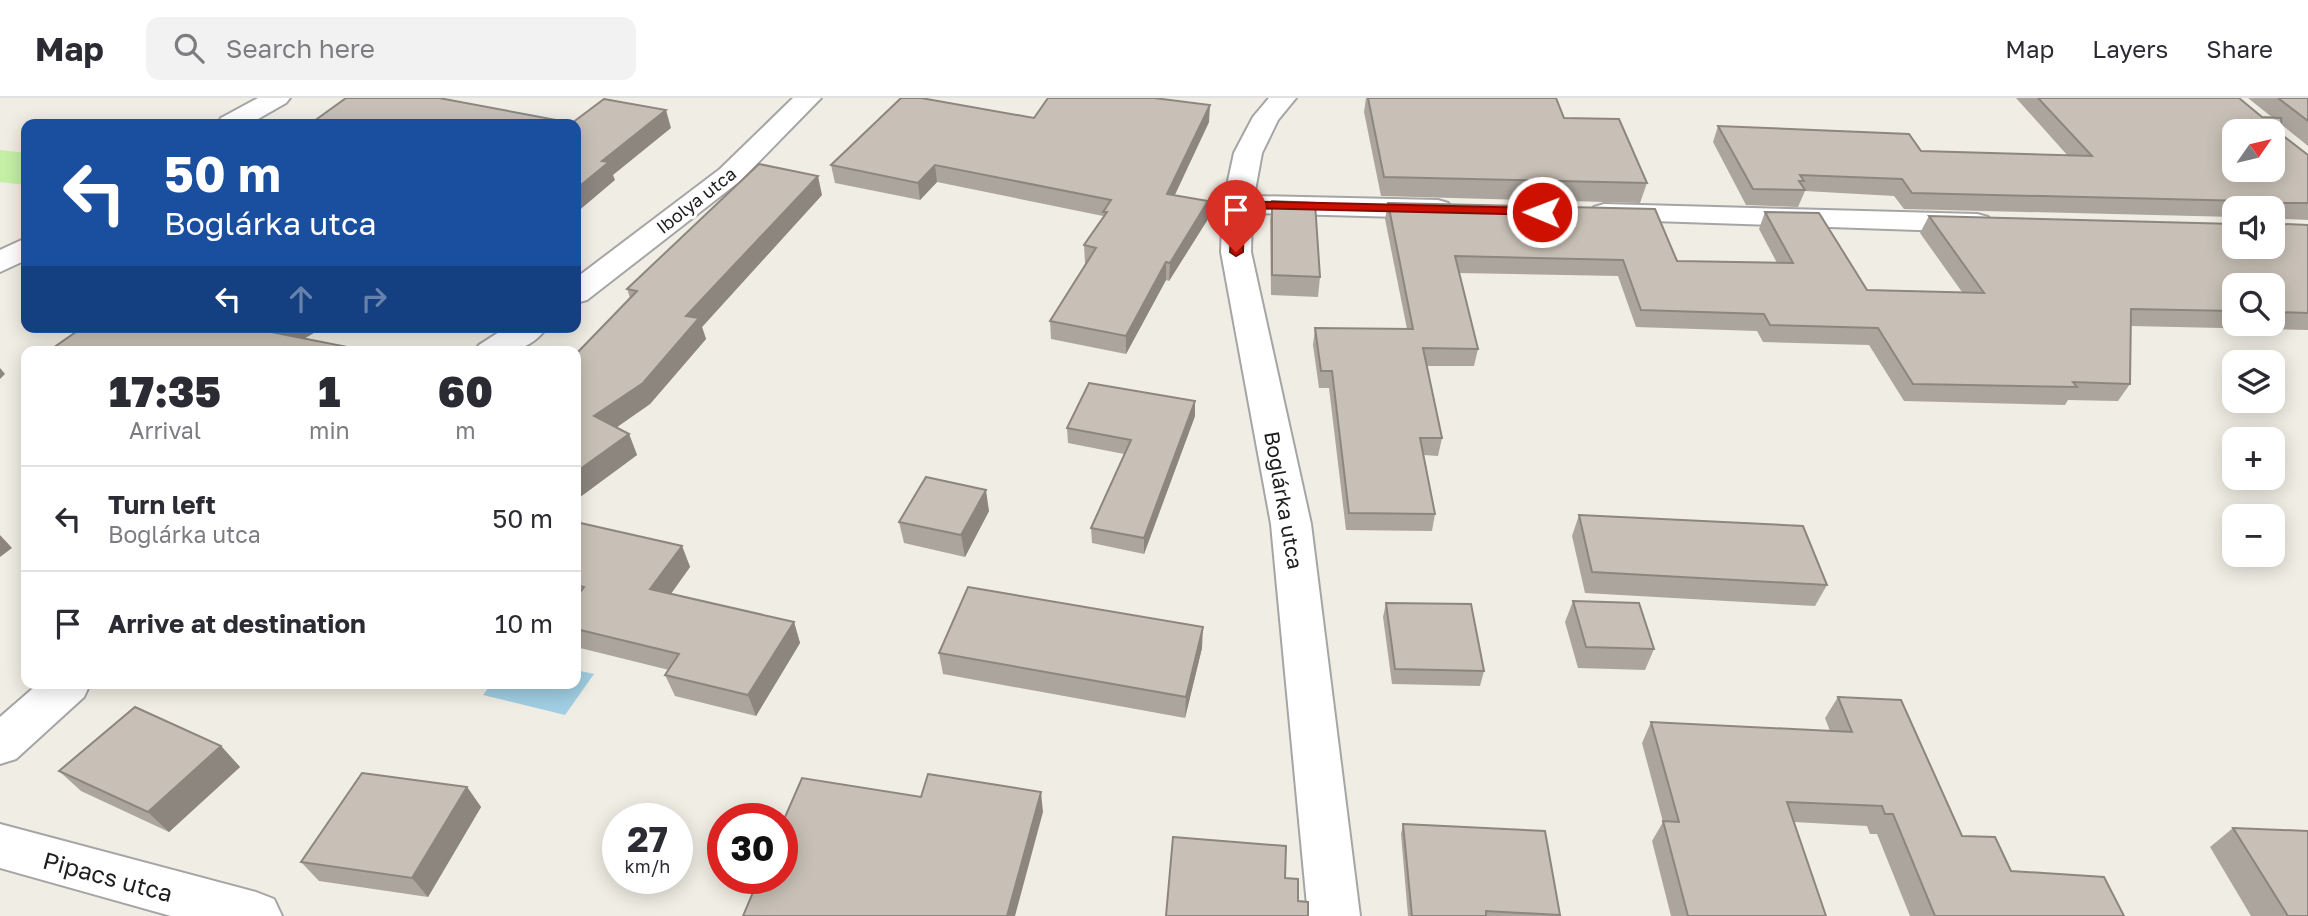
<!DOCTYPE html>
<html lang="en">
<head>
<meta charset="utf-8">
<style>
	:root { --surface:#fff; --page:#f2f2f3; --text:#2b2b33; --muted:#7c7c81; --line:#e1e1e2 }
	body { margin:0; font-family:"Golos Text",sans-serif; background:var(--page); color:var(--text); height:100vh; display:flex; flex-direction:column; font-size:26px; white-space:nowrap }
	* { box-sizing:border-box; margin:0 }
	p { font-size:23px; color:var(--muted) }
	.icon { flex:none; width:38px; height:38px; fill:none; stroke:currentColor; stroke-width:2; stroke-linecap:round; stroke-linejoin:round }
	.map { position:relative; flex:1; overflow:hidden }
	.sheet { position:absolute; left:21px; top:248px; width:560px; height:343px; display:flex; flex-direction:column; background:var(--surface); border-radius:14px; box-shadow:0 4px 18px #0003 }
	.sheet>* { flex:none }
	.banner { position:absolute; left:21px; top:21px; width:560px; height:214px; border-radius:14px; box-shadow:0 4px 18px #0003; background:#1a4fa0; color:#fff; overflow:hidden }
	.needle { width:46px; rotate:56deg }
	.controls { position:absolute; left:2222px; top:21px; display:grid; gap:14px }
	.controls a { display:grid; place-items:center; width:63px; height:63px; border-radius:14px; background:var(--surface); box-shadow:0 4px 18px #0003; font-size:35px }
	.speed { position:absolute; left:602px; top:705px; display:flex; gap:14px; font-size:35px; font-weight:700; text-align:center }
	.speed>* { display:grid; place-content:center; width:91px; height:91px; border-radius:50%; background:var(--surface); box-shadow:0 4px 18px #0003; line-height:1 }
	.speed small { font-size:18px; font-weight:400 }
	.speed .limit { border:10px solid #d22; background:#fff; color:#111 }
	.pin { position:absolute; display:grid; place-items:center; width:60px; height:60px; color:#fff; margin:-72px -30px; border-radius:50% 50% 50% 0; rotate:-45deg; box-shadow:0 0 7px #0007 }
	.pin .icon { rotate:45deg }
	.me { position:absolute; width:77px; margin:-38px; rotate:271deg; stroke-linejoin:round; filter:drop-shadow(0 0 5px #0008) }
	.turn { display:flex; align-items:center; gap:24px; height:147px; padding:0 28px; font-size:32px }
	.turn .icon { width:91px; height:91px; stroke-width:2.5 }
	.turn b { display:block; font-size:49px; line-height:60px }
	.lanes { display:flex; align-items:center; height:66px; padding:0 28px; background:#0003; justify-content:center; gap:35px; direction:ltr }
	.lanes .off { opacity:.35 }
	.eta { display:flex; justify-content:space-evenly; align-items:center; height:119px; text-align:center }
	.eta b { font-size:42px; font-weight:800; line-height:49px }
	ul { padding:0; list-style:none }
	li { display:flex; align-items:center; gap:21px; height:105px; padding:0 28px; border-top:2px solid var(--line) }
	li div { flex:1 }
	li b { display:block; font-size:26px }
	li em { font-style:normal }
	header { display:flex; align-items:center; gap:42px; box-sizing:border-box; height:98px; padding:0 35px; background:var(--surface); border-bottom:2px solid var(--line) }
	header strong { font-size:33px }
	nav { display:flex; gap:38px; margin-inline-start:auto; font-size:24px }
	.search { width:490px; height:63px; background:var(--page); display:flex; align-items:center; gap:18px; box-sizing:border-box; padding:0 24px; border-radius:14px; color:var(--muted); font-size:26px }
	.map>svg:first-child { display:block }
	.grass { fill:#c4efa5 }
	.water { fill:#a0cee2 }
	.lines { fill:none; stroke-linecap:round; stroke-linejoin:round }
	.street-casing { stroke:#a5a5a5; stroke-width:4 }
	.street { fill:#fff; fill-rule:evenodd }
	.wall { fill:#aca59d; fill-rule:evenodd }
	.shaded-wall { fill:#8c867f }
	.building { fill:#c8c0b6; stroke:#8c867f; stroke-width:2; fill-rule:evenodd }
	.route { fill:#cd1000; stroke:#850a00; stroke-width:2 }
	.labels { text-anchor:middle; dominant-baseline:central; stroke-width:6; stroke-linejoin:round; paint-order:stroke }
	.far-street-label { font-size:18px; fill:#1e1e1e; stroke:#fff }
	.street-label { font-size:21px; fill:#1e1e1e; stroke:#fff }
	.near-street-label { font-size:24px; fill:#1e1e1e; stroke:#fff }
</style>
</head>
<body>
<header>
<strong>Map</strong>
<div class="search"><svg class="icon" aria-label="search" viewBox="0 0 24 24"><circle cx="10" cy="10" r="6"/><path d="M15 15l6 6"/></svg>Search here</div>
<nav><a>Map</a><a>Layers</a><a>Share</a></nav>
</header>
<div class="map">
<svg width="2308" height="818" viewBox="0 0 2308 818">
	<rect width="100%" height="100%" fill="#f0ede4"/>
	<path class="grass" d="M0,52l26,3v32l-26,-3z"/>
	<path class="water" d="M576,572l18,4 -29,41 -82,-20 8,-11h85z"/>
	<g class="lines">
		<defs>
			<g id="street">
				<path d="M258,0h32l-4,5 -37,21h-32l4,-6z"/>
				<path d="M793,0h28l-81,83 -153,119 -11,3v-25l144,-109z"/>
				<path d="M1269,0h27l-18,22 -16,33 -8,43 184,4 10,3 5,6 -5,6 -10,3 -186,-5 -1,39 60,272 49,392h-52l-37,-392 -50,-272 2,-48 11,-51 19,-36z"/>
				<path d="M1604,106l373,10 11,3 4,6 -4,6 -11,3 -383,-13 -5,-6 5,-6z"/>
				<path d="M26,140v22l-26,12v-22z"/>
				<path d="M507,229h40c-18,27 -44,25 -73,25l5,-7z"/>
				<path d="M38,586h52l-6,13 -68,62 -16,5v-47z"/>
				<path d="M0,726l256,68 18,7 8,17h-111l-171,-48z"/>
			</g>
		</defs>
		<use href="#street" class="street-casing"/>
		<use href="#street" class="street"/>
	</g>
	<g class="wall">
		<path d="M1048,0h113l-1,1 49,23 -34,73 33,6v18l-39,62 -3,-1 -40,74 -75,-15 -1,-18 36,-58h-1l-1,-18 19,-27v-2l-166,-34 -17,18 -85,-17 -4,-18 203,-47z"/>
		<path d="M1366,0h190l8,20 83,65 -7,20 -259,-7 -17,-84z"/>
		<path d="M2016,0h223l23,19 11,1 -25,-20h60v48l-26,-21v10l26,20v65l-25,-1v5l25,1v105l-177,-4 -1,58 -12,17 -50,-1 -3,5 -161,-4 -35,-56 -106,-3 -6,-11 -121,-4 -18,-51 -159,-3 19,76 -4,17h-48l16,72 -4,18 -14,-1 11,59 -3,17 -86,-1 -17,-142h-10l-6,-43 2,-17 92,1 -22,-110 3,-16 289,58 100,2 -18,-34 6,-17 102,78 95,2 -42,-59 9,-17 306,31 38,-39h-38v9l-331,-8 -10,-13 -89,-5 -7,16 -52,-2 -33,-63 5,-16 203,25 147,5zM2235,187h38v39h-38z"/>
		<path d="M822,97l-120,132 4,12 -56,65 -34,23 13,7 8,21 -61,45v-146l54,-56 -3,-9z"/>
		<path d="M1272,103l48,76 -2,20 -47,-2 -1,-74z"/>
		<path d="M83,229h241l-19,11 59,14h-308l-3,-4z"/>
		<path d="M1195,303v15l-51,138 -52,-11 -1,-15 33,-74 -56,-11 -1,-15z"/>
		<path d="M989,413l-24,46 -61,-14 -5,-21z"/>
		<path d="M1579,417l248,70 -12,21 -230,-13 -13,-57z"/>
		<path d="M576,424l106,24 8,21 -19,27 123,28 6,21 -44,73 -81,-20 -10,-21 4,-5 -93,-23z"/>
		<path d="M1573,503l81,48 -9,21 -67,-2 -13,-46z"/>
		<path d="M1386,505l98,68 -4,15 -88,-2 -9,-67z"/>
		<path d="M1202,550l-17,70 -242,-44 -4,-21z"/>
		<path d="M1838,599l124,139 49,35 113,45h-214l-33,-82h-7l-3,-8 -73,-4 32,94h-155l-19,-75 11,-19 -21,-79 9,-21 179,9 -5,-13z"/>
		<path d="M221,648l19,21 -71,65 -88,-41 -22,-20z"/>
		<path d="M467,689l14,20 -53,90 -109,-16 -18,-19z"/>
		<path d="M1403,726l157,91v1h-152l-7,-82z"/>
		<path d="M2233,730l75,88h-57l-41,-69z"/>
	</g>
	<g class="shaded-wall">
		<path d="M1210,7l-1,17 -42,89v-17z"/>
		<path d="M666,12l5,18 -58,47 2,5 -39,33v-24l26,-28z"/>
		<path d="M935,67l2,17 -17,18 -2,-17z"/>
		<path d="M818,78l4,19 -120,132 4,12 -56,65 -47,33 -9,-21 92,-100z"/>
		<path d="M1208,103v18l-39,62 1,-18z"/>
		<path d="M1166,164v18l-40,74v-18z"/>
		<path d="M279,229h45l-41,24 -12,-19z"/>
		<path d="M0,270l5,6 -5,5z"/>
		<path d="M1195,303v15l-51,138v-16z"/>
		<path d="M629,336l8,21 -61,45v-28z"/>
		<path d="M986,392l3,21 -24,46 -4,-22z"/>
		<path d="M0,437l12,13 -12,9z"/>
		<path d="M682,448l8,21 -31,43 -9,-21z"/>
		<path d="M794,524l6,21 -44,73 -8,-21z"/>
		<path d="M1203,529l-1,21 -17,70 1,-21z"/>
		<path d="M221,648l19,21 -71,65 -21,-20z"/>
		<path d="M467,689l14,20 -53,90 -16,-19z"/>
		<path d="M1041,694l2,20 -28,104h-8z"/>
	</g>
	<g class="building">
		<path d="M346,0h93l133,25 32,-24 62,11 -64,51 7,1 -33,27v-65h-266z"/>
		<path d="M901,0h20l113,20 14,-20h106l56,7 -43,89 41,7 -38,62 -4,-1 -40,74 -76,-15 46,-73 -12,-3 23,-33h-4l8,-12 -176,-35 -17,18 -87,-18z"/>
		<path d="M1368,0h188l8,20 55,1 28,64 -263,-6z"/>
		<path d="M2038,0h201l23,19 19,1 1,17 26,20v48h-25v21l25,1v88l-35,-1v-27h-38v26l-104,-2 -1,75 -57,-2 4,5 -164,-3 -35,-56 -108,-3 -6,-11 -123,-4 -18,-50 -168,-4 23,93 -55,-1 19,90h-22l15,76 -86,-1 -17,-142h-11l-6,-43 98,1 -25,-126 267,6 22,52 116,2 -28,-51 54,1 48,77 117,3 -55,-77 306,8v23h38v-39h-24v-4l-2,-3 -335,-8 -10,-14 -102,-4 4,6h-5l6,9 -52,-1 -35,-63 191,8 12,17 171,5zM2235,33h38v39h-38z"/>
		<path d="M2278,0h30v23z"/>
		<path d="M759,66l59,12 -132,140 13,2 -56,65 -49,33 35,18 -53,38v-118l61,-63 -10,-2z"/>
		<path d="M1272,103l43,2 5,74 -48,-2z"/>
		<path d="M83,229h196l-8,5 92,18 -2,2h-289l-19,-4z"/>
		<path d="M1089,285l106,18 -51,137 -53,-10 40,-88 -64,-12z"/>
		<path d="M926,379l60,13 -25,45 -62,-13z"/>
		<path d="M1579,417l224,11 24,59 -235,-13z"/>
		<path d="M576,424l106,24 -32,43 144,33 -46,73 -83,-20 14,-21 -103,-25v-31l8,-11 -8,-2z"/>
		<path d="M968,489l235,40 -17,70 -247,-44z"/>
		<path d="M1573,503l66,2 15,46 -68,-2z"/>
		<path d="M1386,505l85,1 13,67 -89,-2z"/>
		<path d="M1838,599l63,3 61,136 33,1 16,34 93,6 20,39h-189l-42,-102h-8l-3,-8 -95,-4 39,114h-138l-25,-95 16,1 -28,-100 201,10z"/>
		<path d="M135,609l86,39 -73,66 -89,-41z"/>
		<path d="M362,675l105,14 -55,91 -111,-16z"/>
		<path d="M928,676l113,18 -34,124h-264l16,-38h23v-54l20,-46 119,19z"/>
		<path d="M1403,726l142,7 15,84 -74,-4v5h-74z"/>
		<path d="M2233,730l75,3v85h-20z"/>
		<path d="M1173,739l113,9 -1,32 13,1v22l10,1v14h-142z"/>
	</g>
	<path class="route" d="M1233,103l309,7 6,4 -6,3 -298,-7 -1,44 -7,4 -6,-4z"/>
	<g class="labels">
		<g class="far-street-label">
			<text transform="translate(696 102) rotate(-38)">Ibolya utca</text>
		</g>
		<g class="street-label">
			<text transform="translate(1284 402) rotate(80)">Boglárka utca</text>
		</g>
		<g class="near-street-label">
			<text transform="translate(108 778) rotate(15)">Pipacs utca</text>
		</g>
	</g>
</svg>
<div class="controls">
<a><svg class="needle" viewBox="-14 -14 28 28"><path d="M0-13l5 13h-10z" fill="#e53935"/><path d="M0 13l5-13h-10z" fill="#7c7c81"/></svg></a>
<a><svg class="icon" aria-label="sound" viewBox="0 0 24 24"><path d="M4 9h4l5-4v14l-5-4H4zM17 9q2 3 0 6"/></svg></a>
<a><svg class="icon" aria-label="search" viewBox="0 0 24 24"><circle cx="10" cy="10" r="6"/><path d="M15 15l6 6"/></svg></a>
<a><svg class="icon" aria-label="layers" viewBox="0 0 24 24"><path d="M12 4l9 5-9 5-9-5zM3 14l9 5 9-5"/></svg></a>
<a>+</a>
<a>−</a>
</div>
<div class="speed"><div>27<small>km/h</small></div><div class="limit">30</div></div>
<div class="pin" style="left:1236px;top:154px;background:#d93025"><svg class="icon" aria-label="arrive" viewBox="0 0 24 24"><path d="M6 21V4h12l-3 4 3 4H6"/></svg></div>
<svg class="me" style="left:1542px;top:114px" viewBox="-20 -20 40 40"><circle r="17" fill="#cd1000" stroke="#fff" stroke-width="3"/><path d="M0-11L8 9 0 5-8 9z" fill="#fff"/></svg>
<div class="banner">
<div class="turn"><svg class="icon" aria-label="left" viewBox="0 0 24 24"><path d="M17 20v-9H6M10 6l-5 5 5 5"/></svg><div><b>50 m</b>Boglárka utca</div></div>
<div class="lanes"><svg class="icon" aria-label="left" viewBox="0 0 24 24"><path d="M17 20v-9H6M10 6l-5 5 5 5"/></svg><svg class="icon off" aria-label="ahead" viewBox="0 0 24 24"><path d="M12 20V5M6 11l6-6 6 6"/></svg><svg class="icon off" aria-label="right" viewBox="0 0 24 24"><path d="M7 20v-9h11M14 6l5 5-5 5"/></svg></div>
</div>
<section class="sheet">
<div class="eta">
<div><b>17:35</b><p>Arrival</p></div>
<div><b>1</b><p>min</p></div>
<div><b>60</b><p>m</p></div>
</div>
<ul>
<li><svg class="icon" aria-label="left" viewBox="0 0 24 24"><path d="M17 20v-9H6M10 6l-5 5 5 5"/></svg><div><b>Turn left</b><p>Boglárka utca</p></div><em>50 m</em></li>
<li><svg class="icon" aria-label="arrive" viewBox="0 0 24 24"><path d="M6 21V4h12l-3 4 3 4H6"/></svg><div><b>Arrive at destination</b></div><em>10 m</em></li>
</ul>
</section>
</div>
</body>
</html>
